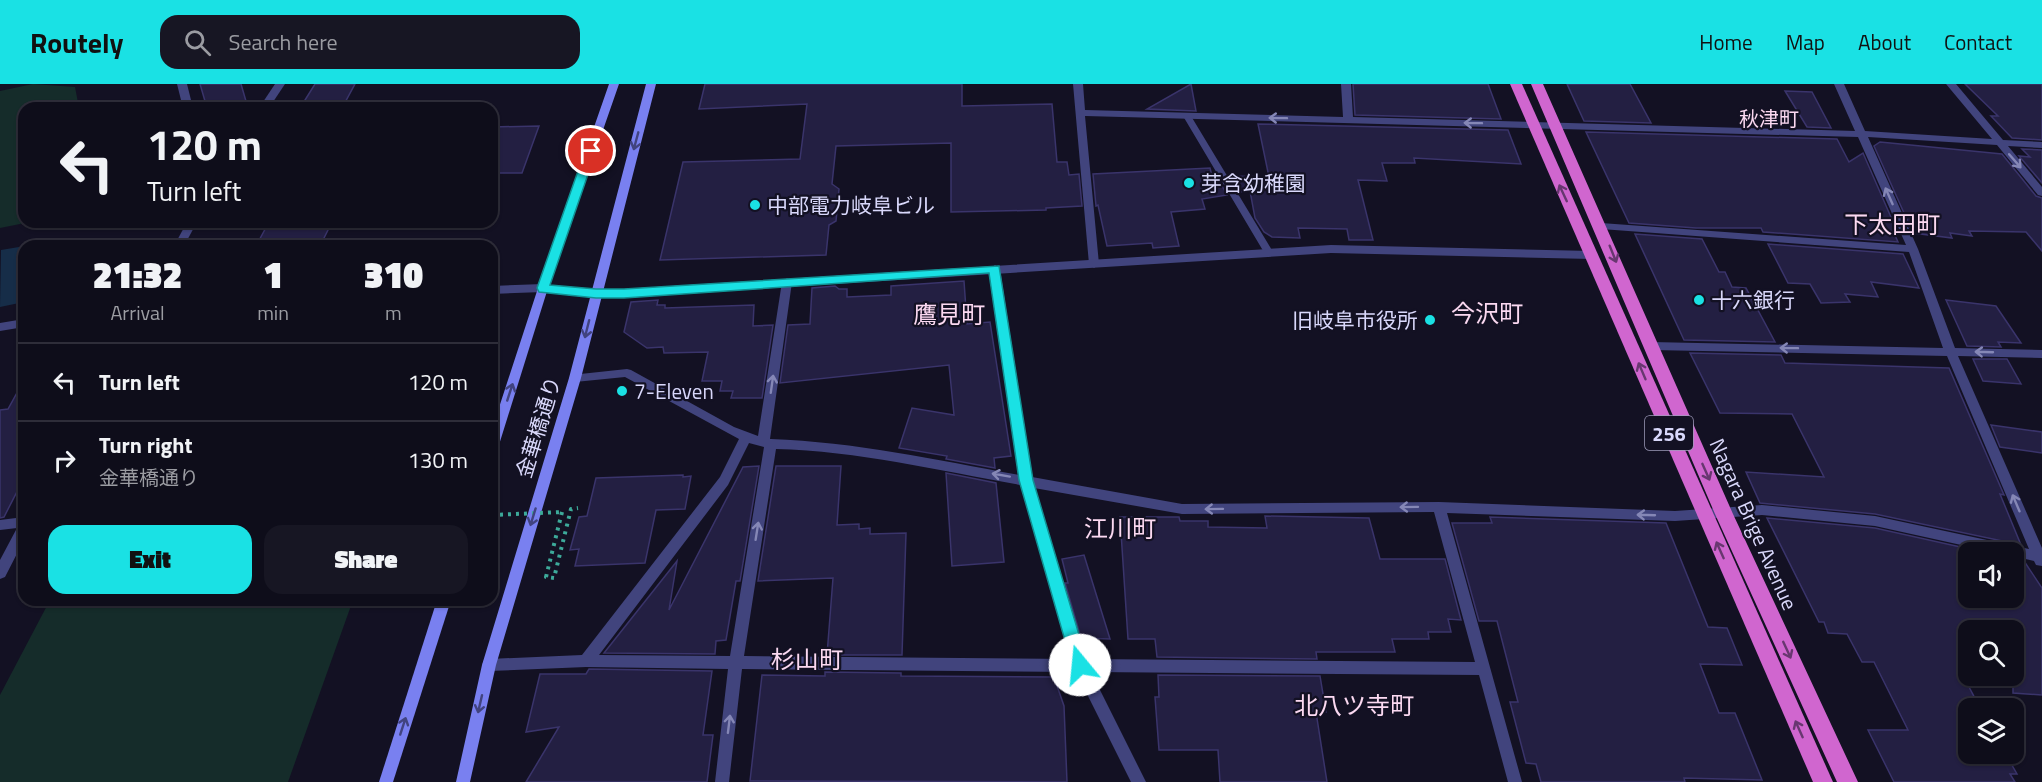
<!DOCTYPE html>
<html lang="en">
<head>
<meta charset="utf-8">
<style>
	:root { --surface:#0e0d1a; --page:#171623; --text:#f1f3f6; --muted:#9b9ca2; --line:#2e2d39; --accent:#1ae1e4 }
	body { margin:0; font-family:"Titillium Web","Noto Sans JP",sans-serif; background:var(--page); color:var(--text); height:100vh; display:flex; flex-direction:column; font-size:22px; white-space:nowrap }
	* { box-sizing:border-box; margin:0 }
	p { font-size:20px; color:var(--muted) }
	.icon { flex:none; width:33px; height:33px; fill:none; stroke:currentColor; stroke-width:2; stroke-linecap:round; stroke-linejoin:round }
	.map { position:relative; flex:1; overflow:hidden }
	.details { position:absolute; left:18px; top:156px; width:480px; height:366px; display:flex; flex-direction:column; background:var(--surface); border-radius:18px; box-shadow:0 2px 4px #0004,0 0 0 2px var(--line) }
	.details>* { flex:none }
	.guide { position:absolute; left:18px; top:18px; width:480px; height:126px; border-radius:18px; box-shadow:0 2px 4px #0004,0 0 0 2px var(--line); background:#0e0d1a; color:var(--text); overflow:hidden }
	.controls { position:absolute; left:1958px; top:458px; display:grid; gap:12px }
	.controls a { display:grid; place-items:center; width:66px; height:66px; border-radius:12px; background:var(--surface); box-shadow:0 2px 4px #0004,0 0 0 2px var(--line); font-size:30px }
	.pin { position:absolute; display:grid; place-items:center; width:51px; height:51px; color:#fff; margin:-26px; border:3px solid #fff; border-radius:50%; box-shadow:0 2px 6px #0007 }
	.me { position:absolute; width:66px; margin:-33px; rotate:343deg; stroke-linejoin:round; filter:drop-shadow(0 0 4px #0008) }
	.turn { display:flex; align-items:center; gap:21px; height:126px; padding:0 30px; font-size:27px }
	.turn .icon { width:78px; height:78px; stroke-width:2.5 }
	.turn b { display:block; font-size:42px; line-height:51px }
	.eta { display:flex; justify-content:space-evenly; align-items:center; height:102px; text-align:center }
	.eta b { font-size:36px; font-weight:800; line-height:42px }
	.primary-button { display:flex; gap:12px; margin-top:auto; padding:12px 30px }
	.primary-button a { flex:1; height:69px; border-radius:18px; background:var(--accent); color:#111; font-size:24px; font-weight:800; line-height:69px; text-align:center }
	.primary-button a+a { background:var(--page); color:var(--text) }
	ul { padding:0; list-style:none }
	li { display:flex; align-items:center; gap:18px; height:78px; padding:0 30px; border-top:2px solid var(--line) }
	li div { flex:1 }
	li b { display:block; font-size:22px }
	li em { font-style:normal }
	header { display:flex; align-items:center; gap:36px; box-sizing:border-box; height:84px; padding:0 30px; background:var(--accent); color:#111 }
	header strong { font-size:28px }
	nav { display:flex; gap:33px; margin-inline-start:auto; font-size:21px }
	.search { width:420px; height:54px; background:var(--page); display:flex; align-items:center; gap:15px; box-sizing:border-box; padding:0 21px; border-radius:18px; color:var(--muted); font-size:22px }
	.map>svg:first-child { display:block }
	.green { fill:#152c2a }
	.water { fill:#162d48 }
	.building { fill:#231f42; stroke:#3a346b; stroke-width:1.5 }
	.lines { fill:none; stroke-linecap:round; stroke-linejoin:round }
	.path { stroke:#3daa9a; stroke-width:4; stroke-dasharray:3 5; stroke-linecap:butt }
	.service { fill:#41447d; fill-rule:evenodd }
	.minor { fill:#41447d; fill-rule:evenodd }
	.tertiary { fill:#41447d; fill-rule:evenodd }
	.secondary { fill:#7980f0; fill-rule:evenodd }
	.trunk { fill:#d066cf; fill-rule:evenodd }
	.path-bridge { stroke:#3daa9a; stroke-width:4; stroke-dasharray:3 5; stroke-linecap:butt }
	.oneway { stroke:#8587b6 }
	.oneway2 { stroke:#41437f }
	.oneway3 { stroke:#683770 }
	.route { fill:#1ae1e4; stroke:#119294; stroke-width:1.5 }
	.poi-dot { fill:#1ae1e4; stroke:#131123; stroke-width:2 }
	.labels { text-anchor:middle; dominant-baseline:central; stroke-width:4.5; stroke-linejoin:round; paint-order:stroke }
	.far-quarter-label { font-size:20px; fill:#fbd9f1; stroke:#131123 }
	.shield { fill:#131123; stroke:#9e9cba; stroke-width:1.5 }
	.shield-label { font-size:20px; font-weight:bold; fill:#d9d8fb }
	.poi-label { font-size:21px; fill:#d9d8fb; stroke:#131123; text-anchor:start }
	.street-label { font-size:21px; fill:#d9d8fb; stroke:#131123 }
	.quarter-label { font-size:24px; fill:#fbd9f1; stroke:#131123 }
</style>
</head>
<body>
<header>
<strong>Routely</strong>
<div class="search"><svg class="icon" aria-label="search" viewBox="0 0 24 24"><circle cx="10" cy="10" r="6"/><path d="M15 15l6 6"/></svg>Search here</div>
<nav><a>Home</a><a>Map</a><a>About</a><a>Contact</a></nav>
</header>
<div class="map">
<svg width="2042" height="698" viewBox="0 0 2042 698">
	<rect width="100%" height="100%" fill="#131123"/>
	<g class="green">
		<path d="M33,0l42,3 4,21h-55v114h6l-30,6v-137z"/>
		<path d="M50,516h303l-65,182h-288v-87z"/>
	</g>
	<path class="water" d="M49,158l-2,4h-23v56l-24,5 1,-57z"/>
	<g class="building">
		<path d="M200,0h41l7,24h-41z"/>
		<path d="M315,0h40l-13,24h-42z"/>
		<path d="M705,0h257v22l90,-2 5,58h10l2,13 10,-1 3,32 -36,2v2l-95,2v-69l-115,3 -4,38 7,5 -3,32 -7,4 -3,30 -166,5 23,-98 117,-3 7,-55 -108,5z"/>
		<path d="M1191,0l5,27 -49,-2z"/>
		<path d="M1353,0h135l13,35 -146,-4z"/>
		<path d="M1567,0h63l21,39 -67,-2z"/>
		<path d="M1965,0h77v56l-30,-2 -21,-22h7z"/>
		<path d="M1785,7l27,1 19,36 -24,-1z"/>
		<path d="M1258,40l250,6 13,34 -107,-6 1,5h-33l5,18 -29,-1 15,60h-24l-2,-11 -49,-1 2,10 -28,-1 -8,-5 -9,-14 -5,-27 -10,1 -10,-16 39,1z"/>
		<path d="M539,42l-17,47h-30v-46z"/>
		<path d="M1586,48l251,7 12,23 14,-9 34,78h-4l5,11 -135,-10 -2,-4h-65l-67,-5z"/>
		<path d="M1880,58l122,12 34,42 6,2v53l-16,-19 -57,-1 3,5 -22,-3 2,5 -39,-5 -39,-87z"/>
		<path d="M2022,65l20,1v33l-23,-27 11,1z"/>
		<path d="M1210,84l2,8 4,-1 11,20 -25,4 3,10 -34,3 8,34 -26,2 -1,-5 -45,3 -9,-41 -2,1 -3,-32z"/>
		<path d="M269,138h63l-12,24h-64z"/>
		<path d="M1635,150l67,5 17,33h6l7,15 14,1 29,54 -91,-2z"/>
		<path d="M1768,160l135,10 16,34 -48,-6 7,15 -33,-3 5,8 -29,1 -11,-19 -22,-1z"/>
		<path d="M964,197l3,43 23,-2 21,134 -17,2 1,10 -49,-9 1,-3 -48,-8 13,-40 42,7 -5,-50 -169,18 8,-58 22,-1 2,-36 23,-2 4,3h8v8l44,-2v-9z"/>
		<path d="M658,216l-1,5h8v3l89,-3 -1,21 20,-1 -11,73h-31l2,-7h-13l2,-10h-20l6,-29 -44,1 -1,-6 -16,1 -23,-16 7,-30z"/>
		<path d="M1946,216l50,6 25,37 -23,-1 3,5 -34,-1z"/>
		<path d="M1690,269l91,2 4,8 164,5 55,127 -4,-1 21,51 -146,-31 -115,-11 -14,-31 78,5 -32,-63 -72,-1z"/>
		<path d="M1973,275h34l14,25 -38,-3z"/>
		<path d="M24,296v98l-20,39 -4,1v-108l8,-1z"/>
		<path d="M1991,341l51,7v21l-42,-6z"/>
		<path d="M759,382l-19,115h-4l-10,59 -10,1 -1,13 -111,-1 73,-92 -8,49 74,-143z"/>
		<path d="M776,382h65l-4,59 22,-1v5l11,-1v6l36,-1 -4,122h-75l6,-77 -75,3z"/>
		<path d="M946,389l50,10 8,79 -52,4z"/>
		<path d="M683,391v2l8,-1 -6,33 -29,1 -11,53 -70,3 4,-17 -9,1 9,-33 8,-1 9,-38z"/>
		<path d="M1265,432l104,2 11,41h65l16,61 -13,-1 3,13h-23l1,7h-37l3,13h-79l1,7 -160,-2 -2,-18h-27l-8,-122h59l1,4h28v6l59,1z"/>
		<path d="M1490,433l176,6 42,104 19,1 15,37 -42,-1 19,49h16l27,67 -78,-2 1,4h-144l-5,-18 -10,-1 -16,-61h8l-21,-81h-18l-27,-98h40z"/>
		<path d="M1767,434l108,10 108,24h-15v45h45v-39l11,3 18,27v107l-29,-2v-63h-45v55l11,21 -18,-1 7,13v35h37l12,21h-7l5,8h-121l-26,-52h40l-34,-68h-12l-15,-28 -19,-1 -4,-11h-5z"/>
		<path d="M1084,471l26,84 -29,-1 -16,-55h3l-6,-24z"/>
		<path d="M589,585l123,2 -9,64h10l-6,47h-181l33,-55 -33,5 14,-58h46z"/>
		<path d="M825,588l76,1v3l153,1 10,29 3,76 -317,-1 12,-106 63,1z"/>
		<path d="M1158,591l162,1 6,36h-10l11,70h-107l-2,-32h-59l-4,-53h4z"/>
	</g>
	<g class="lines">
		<path class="path" d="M562,428l-16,65 8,1 17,-69 7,-1"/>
		<path class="service" d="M1184,30h6l1,2 82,136 -2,2h-6l-82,-138z"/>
		<g class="minor">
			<path d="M177,0h10l6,24h-10z"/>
			<path d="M1073,0h10l2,26 258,7 -2,-33h10l2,33 502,14 -21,-47h10l21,47 127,8 -46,-55h10l47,56 39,2v6l-34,-2 34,41v9l-4,-1 -41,-50 -129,-8 50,112 37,99 87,2v8l-84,-2 84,192v18l-6,-1 -2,-4 -21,-5v-4h-20l-118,-26 -113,-11 -87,6 -228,-8 75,269h-14l-29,-107 -388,-3 55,110h-15l-55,-110 -334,-3 -13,113h-14l13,-113 -142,-2 -97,4 -5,-1 -2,-5 2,-5 5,-1 93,-4 138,-178 19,-38 -114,-62 -50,5 -6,-4 2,-3 56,-6 4,1 103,57 24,9 24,-154 5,-4 5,4 -22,157h1c84,3 166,21 248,36l-29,-206 5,-4 5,4 32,208 150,27 257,-2 236,9 87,-6 113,11 154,33 -82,-193 -296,-6 -6,-4 6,-4 292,6 -34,-96 -308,-23 -5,-3 5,-3 305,22 -48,-108 -773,-21 14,148 -5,4 -5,-4zM749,359l15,4 -34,209 -131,-1 129,-170zM776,365c83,2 164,22 245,36l50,174 -327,-3zM1034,404l148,26 252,-2 41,150 -390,-3z"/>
			<path d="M24,235v8l-24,4v-8z"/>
			<path d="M24,433v23l-19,37 -5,2v-19l17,-32 -17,2v-10z"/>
		</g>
		<g class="tertiary">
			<path d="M275,0h10l-16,24h-10z"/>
			<path d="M187,138h10l-13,24h-10z"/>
			<path d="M1331,161l261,6 5,4 -5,4 -261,-6 -707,44 -28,1 -53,-6 -51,2v-8l51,-2 53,6 28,-1z"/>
		</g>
		<g class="secondary">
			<path d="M609,0h10l-71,204 -50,160 -2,3 -4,2v-24l46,-141z"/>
			<path d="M646,0h10l-75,294 -85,287 -26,117h-14l26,-117 87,-287z"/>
			<path d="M437,516h14l-58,182h-14z"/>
		</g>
		<g class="trunk">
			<path d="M1510,0h12l311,698h-20z"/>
			<path d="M1531,0h12l190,430 125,268h-21l-122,-268z"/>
		</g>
		<path class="path-bridge" d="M492,431l70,-3"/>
	</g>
	<defs><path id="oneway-shaft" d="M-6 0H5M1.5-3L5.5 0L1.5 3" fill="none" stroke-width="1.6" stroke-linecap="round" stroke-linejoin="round" transform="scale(1.5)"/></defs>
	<g class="oneway">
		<use href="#oneway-shaft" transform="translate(1278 34) rotate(-179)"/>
		<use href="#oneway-shaft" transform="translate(1473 39) rotate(-179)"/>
		<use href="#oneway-shaft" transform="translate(2015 77) rotate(49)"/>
		<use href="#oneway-shaft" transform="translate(1889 112) rotate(-114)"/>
		<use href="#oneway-shaft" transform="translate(1789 264) rotate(-179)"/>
		<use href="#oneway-shaft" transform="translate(1984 268) rotate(-178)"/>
		<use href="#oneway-shaft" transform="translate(772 300) rotate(-82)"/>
		<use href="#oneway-shaft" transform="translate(1001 391) rotate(-170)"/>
		<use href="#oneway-shaft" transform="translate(2016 419) rotate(-113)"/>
		<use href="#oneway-shaft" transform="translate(1409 423) rotate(179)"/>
		<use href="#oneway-shaft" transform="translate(1214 425) rotate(179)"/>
		<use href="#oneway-shaft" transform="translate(1646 431) rotate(-178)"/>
		<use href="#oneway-shaft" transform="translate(757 447) rotate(-81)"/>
		<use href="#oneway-shaft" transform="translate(729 640) rotate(-83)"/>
	</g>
	<g class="oneway2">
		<use href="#oneway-shaft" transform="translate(636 57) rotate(105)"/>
		<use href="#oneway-shaft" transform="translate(587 245) rotate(104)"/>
		<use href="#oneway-shaft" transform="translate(510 308) rotate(-72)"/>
		<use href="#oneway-shaft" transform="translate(533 433) rotate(107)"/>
		<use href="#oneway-shaft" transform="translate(480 620) rotate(103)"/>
		<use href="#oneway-shaft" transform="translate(403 642) rotate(-72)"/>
	</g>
	<g class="oneway3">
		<use href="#oneway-shaft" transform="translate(1563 109) rotate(-115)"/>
		<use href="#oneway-shaft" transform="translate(1613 170) rotate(68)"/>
		<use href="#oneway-shaft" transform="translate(1642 287) rotate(-113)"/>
		<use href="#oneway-shaft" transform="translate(1706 388) rotate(66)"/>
		<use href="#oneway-shaft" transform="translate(1720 466) rotate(-114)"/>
		<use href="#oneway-shaft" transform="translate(1787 566) rotate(65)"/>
		<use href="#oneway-shaft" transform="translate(1799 645) rotate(-114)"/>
	</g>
	<path class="route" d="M591,63l5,4 -46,134 46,4h28l375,-23 34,214 55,185 -3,5 -5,3 -6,-3 -2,-5 -53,-185 -30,-207 -365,25h-28l-57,-6 -2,-4 48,-137z"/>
	<g class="poi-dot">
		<circle cx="1189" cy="99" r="6"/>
		<circle cx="755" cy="121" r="6"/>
		<circle cx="1699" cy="216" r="6"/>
		<circle cx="1430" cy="236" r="6"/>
		<circle cx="622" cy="307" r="6"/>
	</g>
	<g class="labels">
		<g class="far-quarter-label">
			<text x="1769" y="34">秋津町</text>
		</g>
		<rect class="shield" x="1645" y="332" width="48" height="34" rx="4.5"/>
		<g class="shield-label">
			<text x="1669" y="349">256</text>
		</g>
		<g class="poi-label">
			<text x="1201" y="99">芽含幼稚園</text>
			<text x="767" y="121">中部電力岐阜ビル</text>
			<text x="1711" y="216">十六銀行</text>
			<text x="1418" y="236" text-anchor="end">旧岐阜市役所</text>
			<text x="634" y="307">7-Eleven</text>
		</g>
		<g class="street-label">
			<text transform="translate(538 343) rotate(-73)">金華橋通り</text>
			<text transform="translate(1754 440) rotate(66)">Nagara Brige Avenue</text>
		</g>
		<g class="quarter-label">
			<text x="1892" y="140">下太田町</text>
			<text x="1487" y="229">今沢町</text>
			<text x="949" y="230">鷹見町</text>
			<text x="1120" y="444">江川町</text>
			<text x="807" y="575">杉山町</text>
			<text x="1354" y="621">北八ツ寺町</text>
		</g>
	</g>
</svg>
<div class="controls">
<a><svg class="icon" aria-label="sound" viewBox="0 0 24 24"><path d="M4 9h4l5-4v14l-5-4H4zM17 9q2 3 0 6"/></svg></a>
<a><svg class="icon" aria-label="search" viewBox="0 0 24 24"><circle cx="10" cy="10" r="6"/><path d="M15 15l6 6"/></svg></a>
<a><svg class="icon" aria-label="layers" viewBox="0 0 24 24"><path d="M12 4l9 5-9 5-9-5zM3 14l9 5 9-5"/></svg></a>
</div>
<div class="pin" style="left:591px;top:67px;background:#d93025"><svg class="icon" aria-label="arrive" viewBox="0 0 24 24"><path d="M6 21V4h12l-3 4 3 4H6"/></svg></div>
<svg class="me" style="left:1080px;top:581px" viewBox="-20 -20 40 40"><circle r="19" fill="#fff"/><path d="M0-13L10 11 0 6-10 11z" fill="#1ae1e4"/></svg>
<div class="guide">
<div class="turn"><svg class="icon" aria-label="left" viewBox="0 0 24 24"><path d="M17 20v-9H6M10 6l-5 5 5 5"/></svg><div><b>120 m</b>Turn left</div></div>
</div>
<section class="details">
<div class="eta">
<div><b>21:32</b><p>Arrival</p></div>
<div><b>1</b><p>min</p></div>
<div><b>310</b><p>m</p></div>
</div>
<ul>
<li><svg class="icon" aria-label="left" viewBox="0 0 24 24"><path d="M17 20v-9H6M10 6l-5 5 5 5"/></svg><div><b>Turn left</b></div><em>120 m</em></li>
<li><svg class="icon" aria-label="right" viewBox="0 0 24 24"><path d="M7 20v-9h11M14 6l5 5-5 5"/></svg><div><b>Turn right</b><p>金華橋通り</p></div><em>130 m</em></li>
</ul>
<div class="primary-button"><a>Exit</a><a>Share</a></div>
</section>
</div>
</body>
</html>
